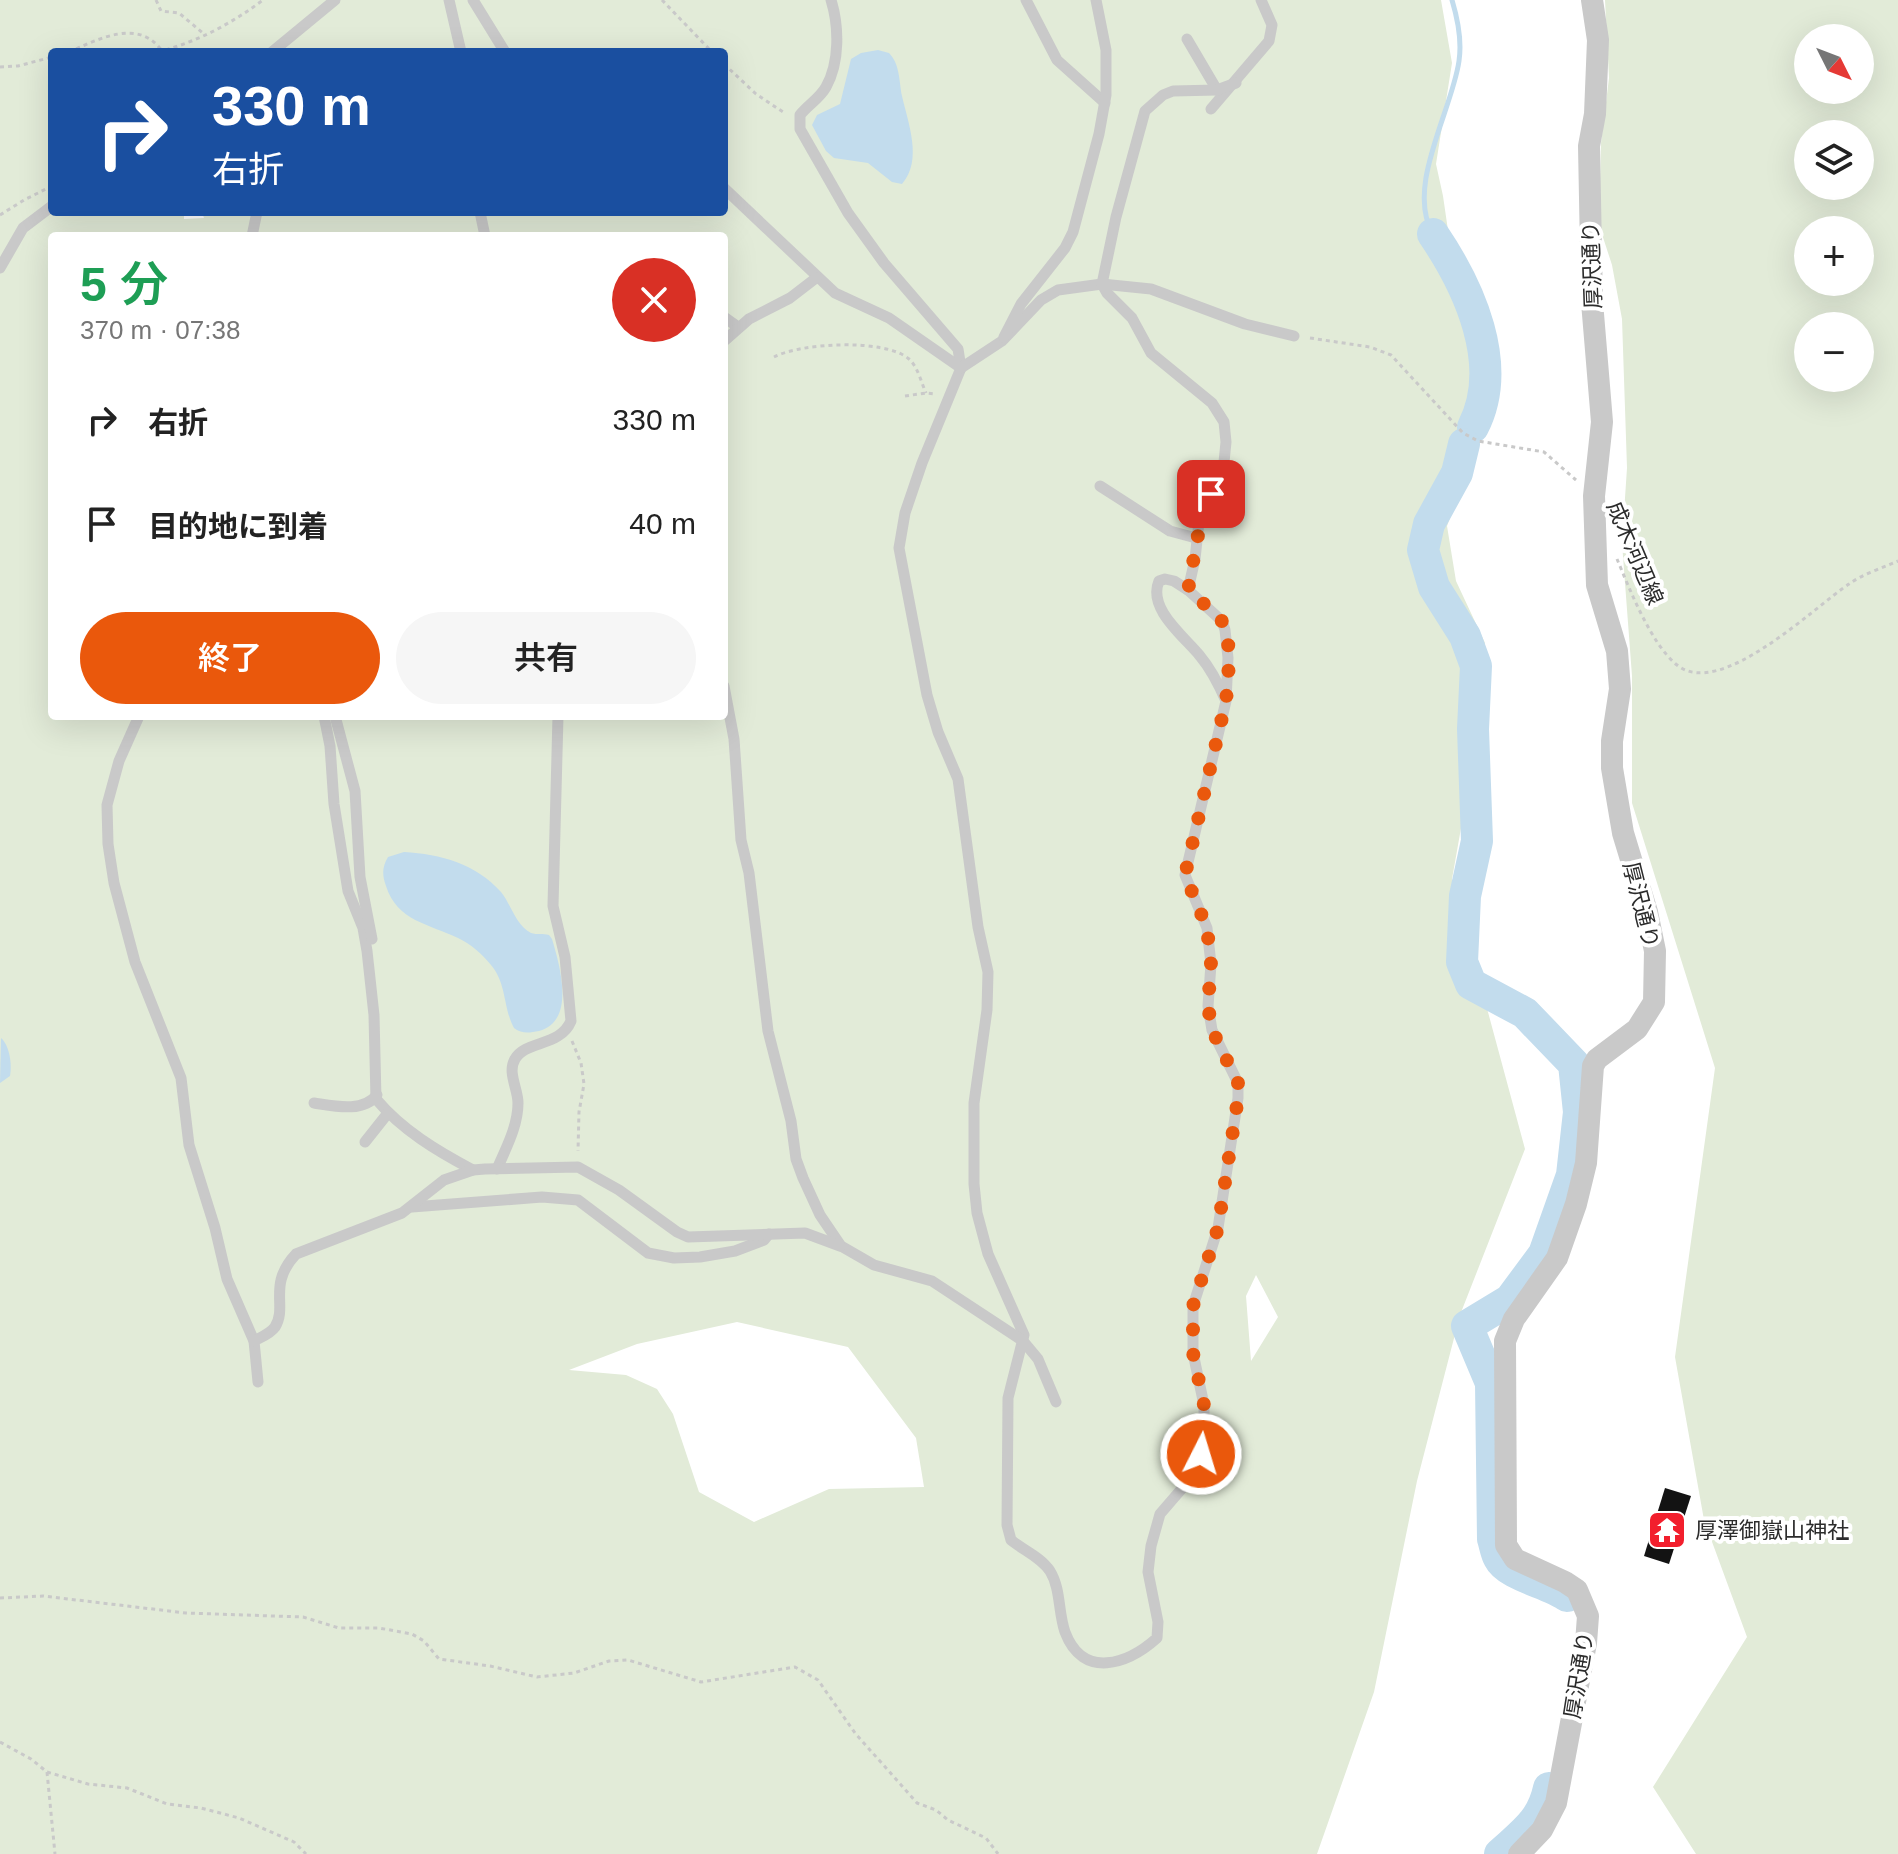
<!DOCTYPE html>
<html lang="ja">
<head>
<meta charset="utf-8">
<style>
	:root { --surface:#fff; --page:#f6f6f6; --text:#222; --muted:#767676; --accent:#ea580c }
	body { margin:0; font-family:Helvetica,"Noto Sans JP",sans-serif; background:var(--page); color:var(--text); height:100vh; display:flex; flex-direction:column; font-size:30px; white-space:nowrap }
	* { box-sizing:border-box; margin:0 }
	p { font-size:26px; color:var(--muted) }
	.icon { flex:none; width:44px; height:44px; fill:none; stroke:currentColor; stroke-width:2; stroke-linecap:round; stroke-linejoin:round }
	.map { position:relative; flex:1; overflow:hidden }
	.panel { position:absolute; left:48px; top:232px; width:680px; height:488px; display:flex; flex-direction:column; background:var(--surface); border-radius:8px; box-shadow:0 8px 32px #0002 }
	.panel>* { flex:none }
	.hud { position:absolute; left:48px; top:48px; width:680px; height:168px; border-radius:8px; box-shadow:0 8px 32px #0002; background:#1a4fa0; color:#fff; overflow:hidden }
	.needle { width:52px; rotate:132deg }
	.buttons { position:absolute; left:1794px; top:24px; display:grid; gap:16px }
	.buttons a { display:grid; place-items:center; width:80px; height:80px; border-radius:50%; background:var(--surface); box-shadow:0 8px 32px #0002; font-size:40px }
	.pin { position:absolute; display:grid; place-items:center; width:68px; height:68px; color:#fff; margin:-34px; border-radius:16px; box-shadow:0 4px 12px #0006 }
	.me { position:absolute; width:88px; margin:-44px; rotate:5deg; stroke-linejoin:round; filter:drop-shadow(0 0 6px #0008) }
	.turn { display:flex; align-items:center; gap:28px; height:168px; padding:0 32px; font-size:36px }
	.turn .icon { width:104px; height:104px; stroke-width:2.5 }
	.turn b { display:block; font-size:56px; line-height:68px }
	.round { display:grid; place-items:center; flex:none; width:84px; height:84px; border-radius:42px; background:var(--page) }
	.summary { display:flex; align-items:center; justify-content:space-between; height:136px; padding:0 32px }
	h1 { font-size:48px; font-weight:600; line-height:60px; color:#1e9e55 }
	.primary-button { display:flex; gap:16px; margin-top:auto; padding:16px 32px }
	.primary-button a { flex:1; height:92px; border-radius:48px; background:var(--accent); color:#fff; font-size:32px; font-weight:600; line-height:92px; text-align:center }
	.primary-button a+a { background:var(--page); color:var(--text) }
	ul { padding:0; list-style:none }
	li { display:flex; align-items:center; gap:24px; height:104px; padding:0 32px }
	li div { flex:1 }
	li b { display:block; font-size:30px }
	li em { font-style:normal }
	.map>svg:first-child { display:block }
	.green { fill:#e2ebd8; fill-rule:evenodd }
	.water { fill:#c2dced }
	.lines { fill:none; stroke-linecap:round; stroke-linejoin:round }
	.stream { stroke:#c2dced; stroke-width:5 }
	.river { stroke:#c2dced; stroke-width:32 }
	.building { fill:#131313 }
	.path { stroke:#c9c9c9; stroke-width:3; stroke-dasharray:4 4; stroke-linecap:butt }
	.lane { stroke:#c9c9c9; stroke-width:11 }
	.street { stroke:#c9c9c9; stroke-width:22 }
	.route { stroke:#ea580c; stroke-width:14; stroke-dasharray:0 25.2 }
	.labels { text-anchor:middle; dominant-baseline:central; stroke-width:8; stroke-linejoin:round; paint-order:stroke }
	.street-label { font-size:22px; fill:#2c2c2c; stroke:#fff }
	.poi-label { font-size:22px; fill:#2c2c2c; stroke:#fff; text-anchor:start }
</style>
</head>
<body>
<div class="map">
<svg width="1898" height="1854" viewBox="0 0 1898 1854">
	<rect width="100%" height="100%" fill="#fff"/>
	<g class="green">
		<path d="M0,0h1441l11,63 -16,101 7,32 7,48 15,36 22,66 -12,107 -28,73 9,55 29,62 -7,89 -26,147 73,270 -65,166 -43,166 -43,211 -57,162h-1317zM52,52h672v160h-522l2,6 -20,1v-7h-132zM52,236h672v480h-672zM1256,1275l22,42 -27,44 -5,-65zM737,1322l111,25 68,91 8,49 -95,2 -75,33 -55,-30 -26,-78 -16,-25 -31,-14 -57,-5 68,-26z"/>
		<path d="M1605,0h293v1854h-202l-43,-67 94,-150 -43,-117 -29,-163 40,-289 -83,-265v-127l-10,-133 5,-75 -5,-149 -10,-54 -13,-40 2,-82 8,-65zM1808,38h52v52h-52zM1808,134h52v52h-52zM1808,230h52v52h-52zM1808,326h52v52h-52z"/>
	</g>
	<g class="water">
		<path d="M878,50l11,3c11,11 10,28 13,43 6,27 21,64 0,88l-10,-2 -24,-19 -34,-5 -8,-7 -14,-26 5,-10 23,-11 11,-45 10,-6z"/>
		<path d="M404,852c37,2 72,12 97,40 10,12 15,34 30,41 6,2 12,0 18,2l3,4c8,27 24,82 -13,92 -10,2 -17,3 -25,-3 -11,-20 -7,-44 -23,-63 -9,-11 -20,-21 -33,-27 -29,-14 -61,-17 -72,-52 -4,-11 -4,-19 2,-29z"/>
		<path d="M1,1038c9,8 11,27 9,38l-10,7z"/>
	</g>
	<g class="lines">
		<path class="stream" d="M1433,234c-28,-47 19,-123 26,-173 3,-20 -1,-41 -7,-61"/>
		<g class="river">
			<path d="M1433,234c36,53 72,131 40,193"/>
			<path d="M1464,444l-7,29 -28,51 -6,26 11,37 31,49 11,30 -3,63 4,112 -12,55 -3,66 9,22 54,29 49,51 5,48 -7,63 -28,79 -34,46 -43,26 24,57 2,156c2,6 3,14 6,19 9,18 51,25 68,38"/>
			<path d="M1500,1854c23,-21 42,-33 49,-66"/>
		</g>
	</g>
	<path class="building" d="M1665,1488l26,8 -22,68 -25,-8z"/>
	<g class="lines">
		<g class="path">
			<path d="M156,0l5,11 18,2 25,21"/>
			<path d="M662,0l50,52"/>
			<path d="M69,52c28,-12 69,-35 93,-1"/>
			<path d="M158,52c39,-10 73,-28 105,-52"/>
			<path d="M724,64l32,30 30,20"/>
			<path d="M0,67l18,-1 34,-9"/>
			<path d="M0,215l24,-15 28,-14"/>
			<path d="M1310,338l60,9 21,8 72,78 15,8 66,11 32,28"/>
			<path d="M774,357c26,-14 111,-19 135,2 9,8 12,23 17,34"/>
			<path d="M905,396l21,-3 10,1"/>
			<path d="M1617,559c13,31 34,85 60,106 43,35 136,-57 172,-81 14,-10 33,-16 49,-23"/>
			<path d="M572,1041l9,22 3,21 -5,28 -1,39"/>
			<path d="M0,1598l43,-2 143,17 117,4 36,11h40l33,6 12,7 15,18 51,7 47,11 37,-4 35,-12 19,-1 73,22 94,-15 23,13 37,53 62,70 19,7 12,10 38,18 12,16"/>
			<path d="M0,1742l31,17 16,13 41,12 39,4 40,16 34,4 38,10 55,24 12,12"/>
			<path d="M47,1772l8,82"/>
		</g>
		<g class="lane">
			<path d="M449,0l12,52"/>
			<path d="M473,0l32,52"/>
			<path d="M831,0c8,26 9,62 -5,87 -6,11 -18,18 -26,28v14l48,84 36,50 74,86 3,19 -39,95 -17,50 -6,35 28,147 11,37 20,47 20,148 10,45 -1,38 -13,93v81l3,29 11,41 36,81 -16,63 -1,127 4,15c12,10 30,17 39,31 11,18 8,41 15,61 18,48 63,32 92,6l1,-16 -10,-50 3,-26 9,-32 25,-29 19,-41v-39l-11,-52v-47l25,-78 20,-130v-15l-26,-53 -4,-24 3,-42 -4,-36 -22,-53 41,-174 2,-43 -3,-28 -3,-9 -34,-31 -14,-9 -9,-2 -6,2c-12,28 26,56 41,75 11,13 19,29 26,45"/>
			<path d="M1026,0l31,60 48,43"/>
			<path d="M1187,39l30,51"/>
			<path d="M272,52l63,-52"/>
			<path d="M1211,109l58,-68 3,-16 -11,-25"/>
			<path d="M724,188l111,105 54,25 72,50 41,-27 39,-41 17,-10 44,-6 49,5 94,35 49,12"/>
			<path d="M480,212l5,24"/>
			<path d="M252,236l5,-24"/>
			<path d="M0,268l23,-40 29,-22"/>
			<path d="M724,317l14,10"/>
			<path d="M1004,337l17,-33 44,-56 8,-16 26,-98 7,-39v-45l-10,-50"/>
			<path d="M724,341l25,-22 41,-21 26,-20"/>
			<path d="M1100,486l70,45 26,7"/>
			<path d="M1188,590l7,-31 4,-37 25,-60 2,-20 -2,-20 -12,-19 -61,-50 -19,-35 -25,-25 -5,-9 14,-67 29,-106 18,-16 10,-4 44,-1 19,-7"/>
			<path d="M724,686l10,53 7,101 8,33 19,158 23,90 5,38 7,19 17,37 21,31 33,19 58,16 91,60 15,18 18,43"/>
			<path d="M139,716l-20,45 -12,44 1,39 6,39 21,79 46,116 8,67 26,83 12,51 27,62 4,41"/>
			<path d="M324,716l6,30 4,58 14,87 15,37 4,23 7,64 2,84c26,31 61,52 97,71"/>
			<path d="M335,716l20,75 5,86 12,62"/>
			<path d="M314,1103c20,3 49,10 63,-8"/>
			<path d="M365,1142l23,-29"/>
			<path d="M497,1169c9,-21 21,-43 21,-66 0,-14 -11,-31 -3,-44 11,-19 45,-12 56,-38l-6,-64 -12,-51 5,-190"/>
			<path d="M412,1207l130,-10 36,3 70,53 26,5 26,-1 35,-6 29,-11 5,-6"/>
			<path d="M254,1341c7,-4 16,-7 21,-14 13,-21 -8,-42 21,-73l106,-41 42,-33 29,-10 12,-1 93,-2 41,23 58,42 11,5 117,-4 35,13"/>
		</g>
		<path class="street" d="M1519,1854l23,-24 14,-27 30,-160 2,-27 -11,-26 -12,-8 -50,-23 -9,-14 -1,-204 9,-22 43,-61 19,-54 10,-41 7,-97 4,-7 40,-30 17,-27 1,-51 -8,-39 -24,-79 -11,-65v-27l8,-52 -3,-38 -20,-66 -3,-89 8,-74 -10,-120 -3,-156 6,-32 3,-74 -6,-40"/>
	</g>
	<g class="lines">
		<path class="route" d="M1201,1454l4,-22 -1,-27 -11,-52v-47l25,-78 20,-130v-15l-26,-53 -4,-24 3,-42 -4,-36 -22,-53 41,-174c2,-20 7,-65 -5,-81 -9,-11 -23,-20 -33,-30 7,-34 9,-65 23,-96"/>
	</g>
	<defs>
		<symbol id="temple-square" viewBox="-11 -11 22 22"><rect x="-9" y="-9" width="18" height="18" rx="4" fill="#f21f2d" stroke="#fff"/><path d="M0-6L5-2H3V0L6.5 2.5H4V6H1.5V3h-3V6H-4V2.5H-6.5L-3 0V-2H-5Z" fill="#fff"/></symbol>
	</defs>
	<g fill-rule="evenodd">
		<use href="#temple-square" x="1645" y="1508" width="44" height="44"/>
	</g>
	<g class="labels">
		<g class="street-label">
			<text transform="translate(1592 265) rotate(-92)">厚沢通り</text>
			<text transform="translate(1635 553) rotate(67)">成木河辺線</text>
			<text transform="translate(1641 905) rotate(76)">厚沢通り</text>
			<text transform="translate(1579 1675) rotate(-81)">厚沢通り</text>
		</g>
		<g class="poi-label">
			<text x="1695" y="1530">厚澤御嶽山神社</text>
		</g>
	</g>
</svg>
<div class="buttons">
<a><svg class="needle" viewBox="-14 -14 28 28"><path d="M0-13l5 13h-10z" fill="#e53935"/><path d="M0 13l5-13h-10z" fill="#767676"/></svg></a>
<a><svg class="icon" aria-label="layers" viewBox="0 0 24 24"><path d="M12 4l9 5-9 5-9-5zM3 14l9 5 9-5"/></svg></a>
<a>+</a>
<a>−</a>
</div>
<div class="pin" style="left:1211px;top:494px;background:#d93025"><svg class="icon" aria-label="arrive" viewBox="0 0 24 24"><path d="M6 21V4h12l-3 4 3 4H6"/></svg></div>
<svg class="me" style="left:1201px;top:1454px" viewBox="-20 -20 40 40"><circle r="17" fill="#ea580c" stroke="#fff" stroke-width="3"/><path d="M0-11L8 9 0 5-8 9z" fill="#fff"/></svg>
<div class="hud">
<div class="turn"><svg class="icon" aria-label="right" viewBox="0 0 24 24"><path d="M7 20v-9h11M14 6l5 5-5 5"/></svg><div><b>330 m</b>右折</div></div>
</div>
<section class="panel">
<div class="summary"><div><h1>5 分</h1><p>370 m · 07:38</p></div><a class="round" style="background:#d93025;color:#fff"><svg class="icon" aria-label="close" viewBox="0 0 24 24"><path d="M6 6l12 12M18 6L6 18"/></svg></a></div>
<ul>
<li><svg class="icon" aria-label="right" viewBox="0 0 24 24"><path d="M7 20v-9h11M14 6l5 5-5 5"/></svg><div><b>右折</b></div><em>330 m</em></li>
<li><svg class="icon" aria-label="arrive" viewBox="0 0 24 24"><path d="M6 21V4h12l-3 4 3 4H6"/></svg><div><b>目的地に到着</b></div><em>40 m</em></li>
</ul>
<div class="primary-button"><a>終了</a><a>共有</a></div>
</section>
</div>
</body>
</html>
